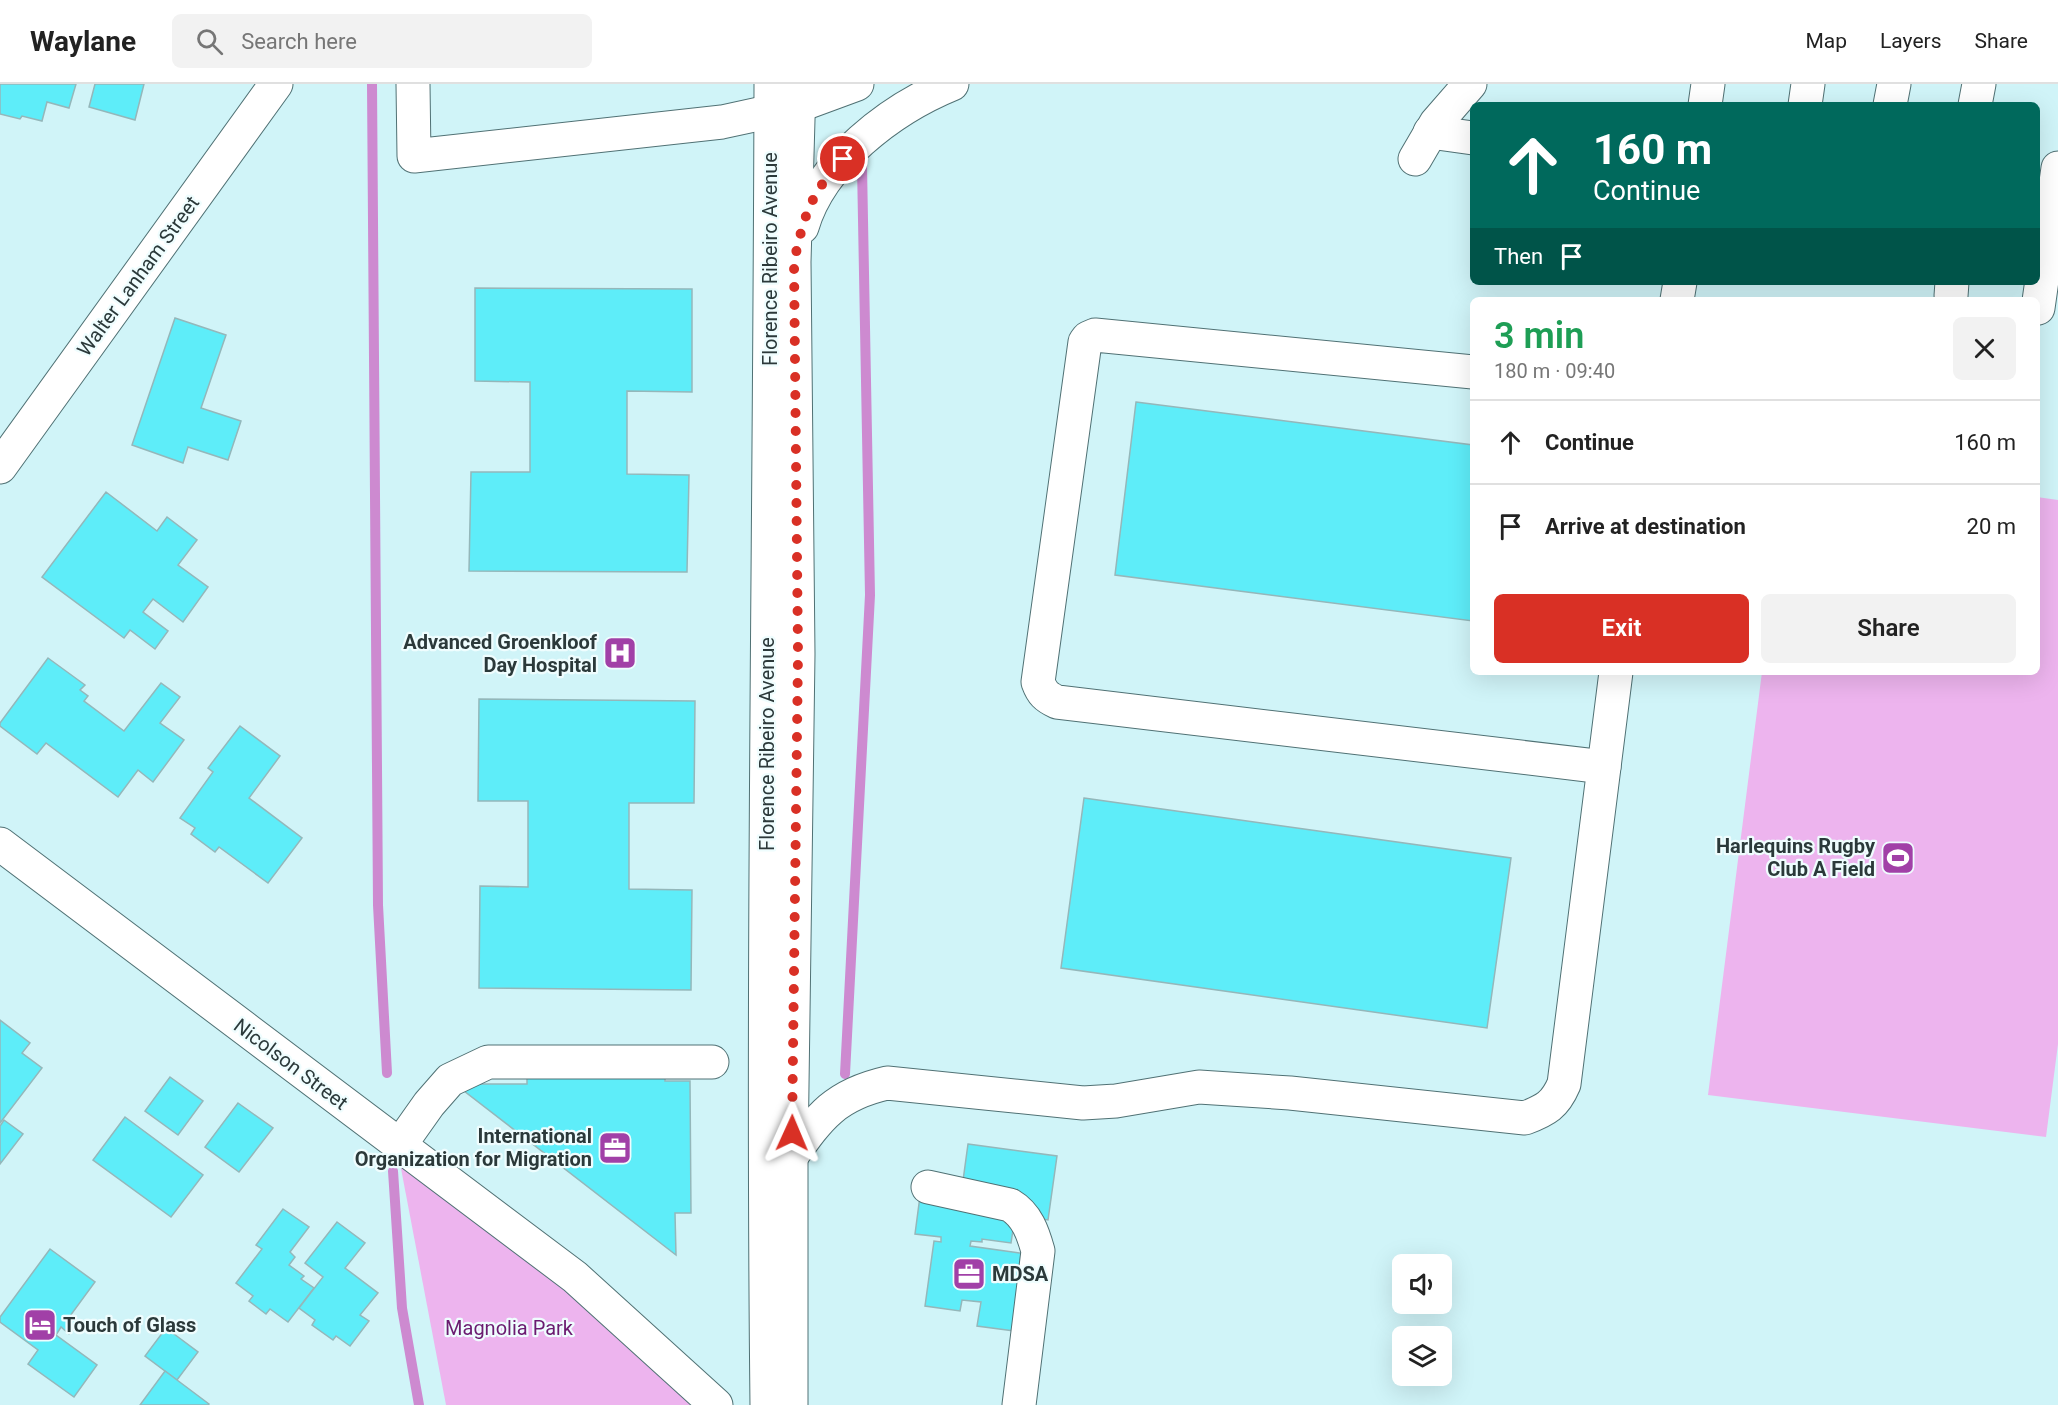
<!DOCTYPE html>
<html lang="en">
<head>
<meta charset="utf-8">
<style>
	:root { --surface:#fff; --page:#f2f2f2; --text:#222; --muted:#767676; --line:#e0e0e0; --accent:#d93025 }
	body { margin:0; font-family:Roboto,sans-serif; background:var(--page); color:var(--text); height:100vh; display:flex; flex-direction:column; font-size:22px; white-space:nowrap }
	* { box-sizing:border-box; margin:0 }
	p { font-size:20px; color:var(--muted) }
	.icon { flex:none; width:33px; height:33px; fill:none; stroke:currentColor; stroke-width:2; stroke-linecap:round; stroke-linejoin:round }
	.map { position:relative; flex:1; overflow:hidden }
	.details { position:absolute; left:1470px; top:213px; width:570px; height:378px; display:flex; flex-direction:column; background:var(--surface); border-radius:9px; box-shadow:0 6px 24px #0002 }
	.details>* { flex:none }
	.hud { position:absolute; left:1470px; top:18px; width:570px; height:183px; border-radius:9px; box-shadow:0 6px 24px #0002; background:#00695c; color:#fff; overflow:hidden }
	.buttons { position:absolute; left:1392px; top:1170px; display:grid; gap:12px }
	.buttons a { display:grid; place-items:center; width:60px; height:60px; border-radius:9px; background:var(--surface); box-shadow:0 6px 24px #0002; font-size:30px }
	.pin { position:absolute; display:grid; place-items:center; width:51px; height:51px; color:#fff; margin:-26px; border:3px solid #fff; border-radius:50%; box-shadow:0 2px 6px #0007 }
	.me { position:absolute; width:66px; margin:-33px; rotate:1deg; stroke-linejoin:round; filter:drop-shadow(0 0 4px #0008) }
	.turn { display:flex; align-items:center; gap:21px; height:126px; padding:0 24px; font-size:27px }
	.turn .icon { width:78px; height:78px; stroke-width:2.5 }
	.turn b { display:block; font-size:42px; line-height:51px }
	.then { display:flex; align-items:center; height:57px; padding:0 24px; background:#0003; gap:12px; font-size:22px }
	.round { display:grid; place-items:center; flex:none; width:63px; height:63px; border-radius:9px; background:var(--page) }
	.summary { display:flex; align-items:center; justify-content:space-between; height:102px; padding:0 24px }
	h1 { font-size:36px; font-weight:600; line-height:45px; color:#1e9e55 }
	.action { display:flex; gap:12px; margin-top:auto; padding:12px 24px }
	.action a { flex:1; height:69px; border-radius:9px; background:var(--accent); color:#fff; font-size:24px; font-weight:600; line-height:69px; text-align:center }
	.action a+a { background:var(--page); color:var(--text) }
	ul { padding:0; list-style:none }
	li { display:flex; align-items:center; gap:18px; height:84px; padding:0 24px; border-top:2px solid var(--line) }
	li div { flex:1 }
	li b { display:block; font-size:22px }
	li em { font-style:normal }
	header { display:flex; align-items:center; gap:36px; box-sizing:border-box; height:84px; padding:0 30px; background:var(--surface); border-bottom:2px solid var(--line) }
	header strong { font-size:28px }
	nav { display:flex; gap:33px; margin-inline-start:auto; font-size:21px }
	.search { width:420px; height:54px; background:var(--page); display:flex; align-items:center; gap:15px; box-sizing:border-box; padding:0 21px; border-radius:9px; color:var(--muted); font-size:22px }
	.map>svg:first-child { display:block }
	.green { fill:#edb4ee }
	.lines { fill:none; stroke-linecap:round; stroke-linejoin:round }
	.stream { stroke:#cd8ad0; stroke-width:10 }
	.building { fill:#5eedf9; stroke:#94b7ba; stroke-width:1.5 }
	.minor-casing { stroke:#507174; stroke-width:35 }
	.major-casing { stroke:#507174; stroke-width:35 }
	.minor { stroke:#fff; stroke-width:33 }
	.major { stroke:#fff; stroke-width:33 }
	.route { stroke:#d93025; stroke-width:10; stroke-dasharray:0 18 }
	.labels { text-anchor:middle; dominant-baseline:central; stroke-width:4.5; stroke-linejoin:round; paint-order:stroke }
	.street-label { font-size:20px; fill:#2b393a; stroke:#effdfe }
	.poi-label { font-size:20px; font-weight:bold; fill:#2b393a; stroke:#effdfe; text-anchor:end }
	.park-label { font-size:20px; fill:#6b1b70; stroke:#effdfe }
</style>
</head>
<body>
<header>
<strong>Waylane</strong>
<div class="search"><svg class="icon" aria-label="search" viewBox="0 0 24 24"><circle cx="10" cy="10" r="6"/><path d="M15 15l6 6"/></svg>Search here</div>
<nav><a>Map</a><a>Layers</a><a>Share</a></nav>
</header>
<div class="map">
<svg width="2058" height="1321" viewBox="0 0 2058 1321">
	<rect width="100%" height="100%" fill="#d0f4f8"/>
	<g class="green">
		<path d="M2037,413l21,3v544l-12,93 -338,-42 54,-423h275z"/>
		<path d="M395,1053l330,268h-279z"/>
	</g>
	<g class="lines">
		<g class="stream">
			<path d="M372,0l6,821 9,168"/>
			<path d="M845,990l25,-479 -8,-429"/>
			<path d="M393,1087l9,137 17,97"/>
		</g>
	</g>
	<g class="building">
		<path d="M0,0h76l-7,24 -22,-6 -5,19 -20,-5 -2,3 -20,-5z"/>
		<path d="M95,0h49l-9,36 -46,-13z"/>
		<path d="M475,204l217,1v103l-65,-1v83l62,1 -2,97 -218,-1 2,-99h59v-90l-55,-1z"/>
		<path d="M175,234l51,17 -25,73 40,13 -13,39 -40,-13 -5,16 -51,-18z"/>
		<path d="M1136,318l337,43v176l-358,-46z"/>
		<path d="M106,408l51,39 10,-14 30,23 -19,25 30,22 -25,35 -30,-23 -10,13 25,19 -13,18 -25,-19 -6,8 -82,-61z"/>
		<path d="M48,574l37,27 -5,5 8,6 -4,5 40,30 37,-48 19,14 -20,26 24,17 -31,42 -15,-12 -20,27 -72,-54 -9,11 -37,-28v-3z"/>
		<path d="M479,615l216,2 -1,102h-65v86l63,1 -1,100 -212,-2 1,-102 48,1v-86h-50z"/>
		<path d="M240,642l40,30 -31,42 53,40 -34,45 -49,-36 -4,5 -24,-18 4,-6 -15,-10 33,-46 -5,-4z"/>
		<path d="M1084,714l427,60 -24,170 -426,-60z"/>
		<path d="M0,936l30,23 -8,10 20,15 -42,55z"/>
		<path d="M665,987v10h25l1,132h-16l1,42 -221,-171h72v-7z"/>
		<path d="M170,993l33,24 -25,34 -33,-24z"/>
		<path d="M238,1019l35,25 -34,44 -34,-25z"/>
		<path d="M125,1033l78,58 -32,42 -78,-57z"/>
		<path d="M4,1036l19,14 -23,30v-38z"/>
		<path d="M968,1060l89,12 -9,64 -25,-4 -61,-28z"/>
		<path d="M920,1112l96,14 -5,33 -29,-4v3l-11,-1 -1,5 63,9 -11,77 -45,-6 4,-24 -19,-2 -2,11 -35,-5 9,-65 7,1v-5l-26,-3z"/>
		<path d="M283,1125l26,18 -19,25 5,5 -6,8 15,11 -3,3 13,9 -26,34 -18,-13 -4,5 -17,-13 4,-5 -17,-13 26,-34 -6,-4z"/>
		<path d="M337,1138l28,21 -20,25 33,25 -18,22 9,6 -19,25 -14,-10 -3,4 -21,-15 3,-5 -16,-12 24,-31 -18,-14z"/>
		<path d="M50,1165l45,33 -25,34 9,5 -10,13 -8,-7 -5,8 41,30 -23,32 -46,-33 10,-14 -38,-28v-5z"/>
		<path d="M166,1244l32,24 -21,28 -32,-24z"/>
		<path d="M165,1287l44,33 -1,1h-68z"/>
	</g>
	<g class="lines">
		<defs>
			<g id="minor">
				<path d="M413,0l1,72 308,-34 78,-17 57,-21"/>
				<path d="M1705,21l3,-21"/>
				<path d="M1805,21l3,-21"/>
				<path d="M1890,21l4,-21"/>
				<path d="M1975,21l4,-21"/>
				<path d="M1430,48l43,6"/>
				<path d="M1415,75l21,-36 34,-39"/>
				<path d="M1951,212l1,-14"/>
				<path d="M1677,216l3,-18"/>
				<path d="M2038,224l20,-140"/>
				<path d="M1473,288l-378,-37 -7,3 -3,4 -47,340c4,11 8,15 19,20l547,65"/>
				<path d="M0,383l276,-383"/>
				<path d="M0,760l575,433 141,128"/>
				<path d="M400,1061l29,-41 21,-24 38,-18h224"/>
				<path d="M791,1073c29,-41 44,-62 96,-74l196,20 33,-2 83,-14 91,6 235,25c21,-8 30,-13 39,-34l52,-412"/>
				<path d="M928,1103l82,18c17,10 23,28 28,46l-19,154"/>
			</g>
			<g id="major">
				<path d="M802,143c19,-65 89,-118 150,-143"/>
				<path d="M767,1321c-5,-440 3,-881 4,-1321"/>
				<path d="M791,1321v-248l7,-503 -4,-392 5,-178"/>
			</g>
		</defs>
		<use href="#minor" class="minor-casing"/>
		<use href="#major" class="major-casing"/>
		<use href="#minor" class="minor"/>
		<use href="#major" class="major"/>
	</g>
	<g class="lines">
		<path class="route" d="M792,1049l6,-479 -4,-392c10,-46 16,-68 49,-103"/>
	</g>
	<defs>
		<symbol id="hospital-square" viewBox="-11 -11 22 22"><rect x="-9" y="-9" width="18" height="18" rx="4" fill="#a140a7" stroke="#effdfe"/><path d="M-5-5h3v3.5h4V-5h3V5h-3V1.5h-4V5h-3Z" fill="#fff"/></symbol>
		<symbol id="stadium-square" viewBox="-11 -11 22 22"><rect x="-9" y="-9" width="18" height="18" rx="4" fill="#a140a7" stroke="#effdfe"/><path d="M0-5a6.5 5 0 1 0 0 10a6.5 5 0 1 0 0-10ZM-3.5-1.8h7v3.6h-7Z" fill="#fff"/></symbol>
		<symbol id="office-square" viewBox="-11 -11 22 22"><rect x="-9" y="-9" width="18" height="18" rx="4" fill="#a140a7" stroke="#effdfe"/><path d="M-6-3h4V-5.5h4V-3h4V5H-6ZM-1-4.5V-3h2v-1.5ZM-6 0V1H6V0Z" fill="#fff"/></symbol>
		<symbol id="hotel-square" viewBox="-11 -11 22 22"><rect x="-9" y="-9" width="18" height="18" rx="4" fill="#a140a7" stroke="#effdfe"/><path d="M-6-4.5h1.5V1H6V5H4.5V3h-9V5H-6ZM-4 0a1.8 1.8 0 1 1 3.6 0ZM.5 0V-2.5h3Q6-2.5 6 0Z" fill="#fff"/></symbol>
	</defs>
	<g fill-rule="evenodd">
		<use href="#hospital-square" x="601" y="550" width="38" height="38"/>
		<use href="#stadium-square" x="1879" y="755" width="38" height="38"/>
		<use href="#office-square" x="596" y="1045" width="38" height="38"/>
		<use href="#office-square" x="950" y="1171" width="38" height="38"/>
		<use href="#hotel-square" x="21" y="1222" width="38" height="38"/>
	</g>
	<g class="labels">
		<g class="street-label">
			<text transform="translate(770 175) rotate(-90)">Florence Ribeiro Avenue</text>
			<text transform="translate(138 192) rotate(-54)">Walter Lanham Street</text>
			<text transform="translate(767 660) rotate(-90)">Florence Ribeiro Avenue</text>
			<text transform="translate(291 980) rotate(37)">Nicolson Street</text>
		</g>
		<g class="poi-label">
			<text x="597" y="558">Advanced Groenkloof<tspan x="597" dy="23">Day Hospital</tspan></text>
			<text x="1875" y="762">Harlequins Rugby<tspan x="1875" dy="23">Club A Field</tspan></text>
			<text x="592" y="1052">International<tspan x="592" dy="23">Organization for Migration</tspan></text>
			<text x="992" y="1190" text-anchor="start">MDSA</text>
			<text x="63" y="1241" text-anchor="start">Touch of Glass</text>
		</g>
		<g class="park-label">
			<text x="509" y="1244">Magnolia Park</text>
		</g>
	</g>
</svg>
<div class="buttons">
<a><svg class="icon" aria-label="sound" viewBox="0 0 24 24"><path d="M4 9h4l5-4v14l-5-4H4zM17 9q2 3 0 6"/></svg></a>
<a><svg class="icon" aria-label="layers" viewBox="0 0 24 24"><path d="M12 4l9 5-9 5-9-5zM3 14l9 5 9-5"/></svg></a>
</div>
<div class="pin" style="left:843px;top:75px;background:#d93025"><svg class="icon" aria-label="arrive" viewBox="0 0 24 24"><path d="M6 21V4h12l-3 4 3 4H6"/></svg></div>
<svg class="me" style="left:792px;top:1049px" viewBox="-20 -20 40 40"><path d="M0-17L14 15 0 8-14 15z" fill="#d93025" stroke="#fff" stroke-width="4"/></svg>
<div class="hud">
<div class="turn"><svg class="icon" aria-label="ahead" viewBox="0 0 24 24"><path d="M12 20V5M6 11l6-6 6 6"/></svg><div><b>160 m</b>Continue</div></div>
<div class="then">Then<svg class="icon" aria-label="arrive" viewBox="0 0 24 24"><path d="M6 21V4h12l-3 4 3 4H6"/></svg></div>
</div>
<section class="details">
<div class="summary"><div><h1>3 min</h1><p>180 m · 09:40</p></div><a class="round"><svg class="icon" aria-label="close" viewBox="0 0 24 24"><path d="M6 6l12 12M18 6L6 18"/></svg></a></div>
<ul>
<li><svg class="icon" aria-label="ahead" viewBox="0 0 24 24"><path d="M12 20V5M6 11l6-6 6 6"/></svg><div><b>Continue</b></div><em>160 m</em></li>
<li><svg class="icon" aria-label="arrive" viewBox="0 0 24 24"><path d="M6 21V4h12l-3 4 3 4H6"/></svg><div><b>Arrive at destination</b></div><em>20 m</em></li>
</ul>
<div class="action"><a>Exit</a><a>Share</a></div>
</section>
</div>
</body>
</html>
